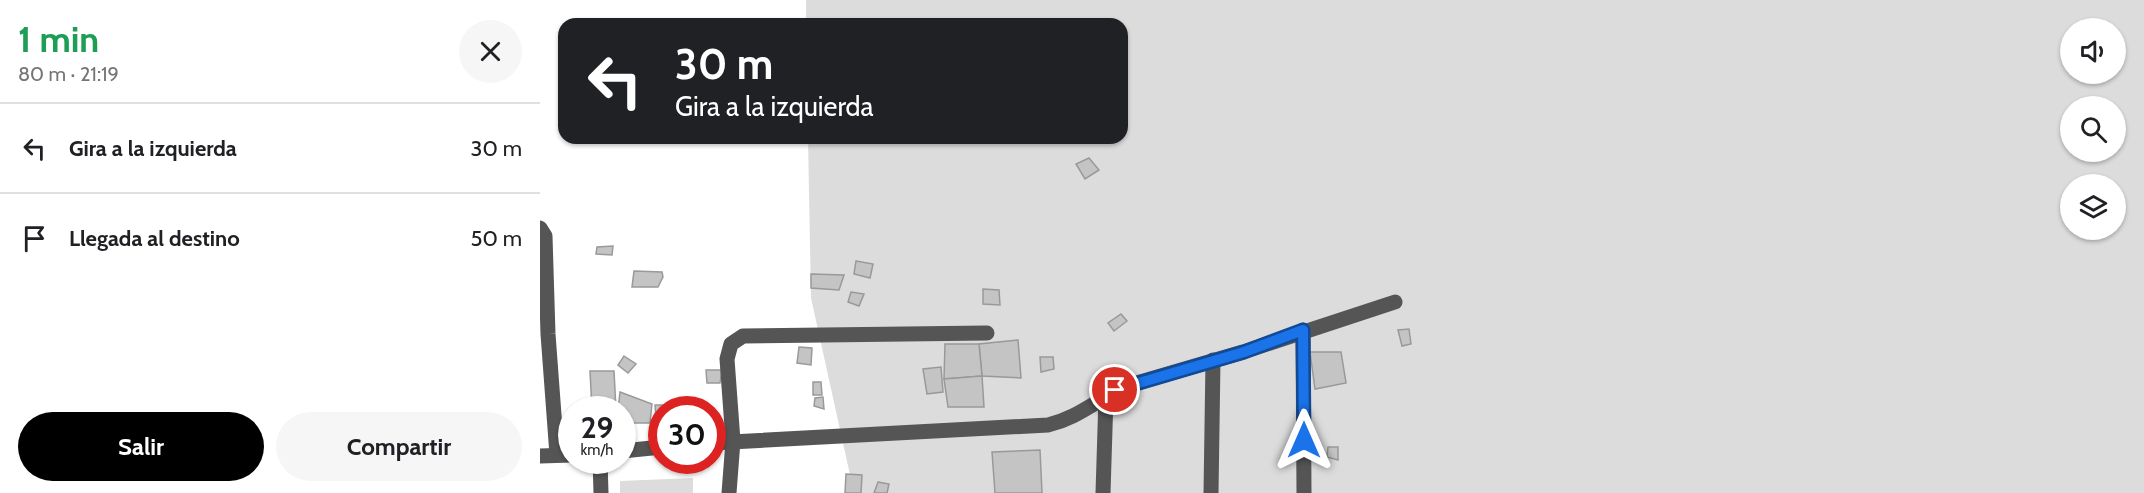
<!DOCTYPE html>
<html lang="es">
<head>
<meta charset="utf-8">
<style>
	:root { --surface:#fff; --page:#f6f6f6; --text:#202124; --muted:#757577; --line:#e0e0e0; --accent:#000 }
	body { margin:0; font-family:Cabin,sans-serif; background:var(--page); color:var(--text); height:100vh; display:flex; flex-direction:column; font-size:22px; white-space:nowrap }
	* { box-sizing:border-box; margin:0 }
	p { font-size:20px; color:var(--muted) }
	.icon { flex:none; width:33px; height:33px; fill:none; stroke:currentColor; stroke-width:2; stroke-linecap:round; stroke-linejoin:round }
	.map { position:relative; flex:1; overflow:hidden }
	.drawer { display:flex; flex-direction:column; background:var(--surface); width:540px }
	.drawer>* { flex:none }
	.hud { position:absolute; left:18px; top:18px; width:570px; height:126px; border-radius:18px; box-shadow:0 2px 4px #0004; background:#202124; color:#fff; overflow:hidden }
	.buttons { position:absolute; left:1520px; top:18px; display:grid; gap:12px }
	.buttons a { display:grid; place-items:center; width:66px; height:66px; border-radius:50%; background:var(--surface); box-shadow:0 2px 4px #0004; font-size:30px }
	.speed { position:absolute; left:18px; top:396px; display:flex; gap:12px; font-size:30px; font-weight:700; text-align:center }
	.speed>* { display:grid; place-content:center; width:78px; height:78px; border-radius:50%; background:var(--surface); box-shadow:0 2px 4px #0004; line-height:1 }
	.speed small { font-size:15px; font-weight:400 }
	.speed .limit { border:9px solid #d22; background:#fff; color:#111 }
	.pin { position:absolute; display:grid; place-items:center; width:51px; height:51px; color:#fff; margin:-26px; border:3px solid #fff; border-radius:50%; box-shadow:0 2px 6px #0007 }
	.me { position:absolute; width:66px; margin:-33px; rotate:0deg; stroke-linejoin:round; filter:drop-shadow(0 0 4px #0008) }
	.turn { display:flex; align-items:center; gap:21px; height:126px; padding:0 18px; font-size:27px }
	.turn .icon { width:78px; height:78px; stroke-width:2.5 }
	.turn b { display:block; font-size:42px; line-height:51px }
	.round { display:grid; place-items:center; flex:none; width:63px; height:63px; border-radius:32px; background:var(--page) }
	.headline { display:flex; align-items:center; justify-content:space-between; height:102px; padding:0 18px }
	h1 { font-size:36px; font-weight:700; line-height:45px; color:#1e9e55 }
	.button { display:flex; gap:12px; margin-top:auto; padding:12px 18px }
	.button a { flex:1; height:69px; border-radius:36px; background:var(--accent); color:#fff; font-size:24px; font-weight:700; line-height:69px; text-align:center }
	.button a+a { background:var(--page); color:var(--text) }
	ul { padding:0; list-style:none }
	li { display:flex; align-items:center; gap:18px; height:90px; padding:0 18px; border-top:2px solid var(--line) }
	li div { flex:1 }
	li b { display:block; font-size:22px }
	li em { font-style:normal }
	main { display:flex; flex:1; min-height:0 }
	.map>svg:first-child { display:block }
	.green { fill:#dcdcdc; fill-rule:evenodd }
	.building { fill:#c4c4c4; stroke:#999; stroke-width:1.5 }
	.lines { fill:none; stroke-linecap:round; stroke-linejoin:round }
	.minor { stroke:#555; stroke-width:15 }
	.route-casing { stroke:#114b97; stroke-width:15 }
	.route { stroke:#1a73e8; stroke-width:10 }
</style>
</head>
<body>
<main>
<section class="drawer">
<div class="headline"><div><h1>1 min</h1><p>80 m · 21:19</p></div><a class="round"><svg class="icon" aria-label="close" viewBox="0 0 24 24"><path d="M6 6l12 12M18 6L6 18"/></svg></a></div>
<ul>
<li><svg class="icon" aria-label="left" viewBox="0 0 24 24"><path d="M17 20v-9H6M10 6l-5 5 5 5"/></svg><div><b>Gira a la izquierda</b></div><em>30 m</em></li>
<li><svg class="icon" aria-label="arrive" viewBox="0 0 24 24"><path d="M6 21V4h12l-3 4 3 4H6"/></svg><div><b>Llegada al destino</b></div><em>50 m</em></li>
</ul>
<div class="button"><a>Salir</a><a>Compartir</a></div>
</section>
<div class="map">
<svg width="1604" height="493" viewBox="0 0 1604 493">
	<rect width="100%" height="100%" fill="#fff"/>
	<g class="green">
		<path d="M266,0h1338v493h-1290l-43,-195 -3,-160h314v-114h-316zM1530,28h45v46h-45zM1530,106h45v46h-45zM1530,184h45v46h-45z"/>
		<path d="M153,478v15h-73v-12z"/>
	</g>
	<g class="building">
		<path d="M549,158l10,12 -14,9 -9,-15z"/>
		<path d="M73,246l-1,9 -16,-1 1,-7z"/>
		<path d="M316,261l17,3 -3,14 -16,-4z"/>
		<path d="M94,271l28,1 1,5 -5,10h-26z"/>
		<path d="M271,274l33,1 -5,15 -28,-2z"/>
		<path d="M443,289l16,1 1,15 -17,-1z"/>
		<path d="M311,292l13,2 -5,12 -11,-4z"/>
		<path d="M581,314l6,7 -13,10 -6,-8z"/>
		<path d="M869,329l2,15 -9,2 -4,-16z"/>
		<path d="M478,340l3,38 -39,-2 -3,-32z"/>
		<path d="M405,344h34l3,32 -38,3z"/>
		<path d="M259,347l13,1 -1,17 -14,-2z"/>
		<path d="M770,352h31l5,31 -31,6z"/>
		<path d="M84,356l12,8 -8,9 -10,-8z"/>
		<path d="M500,357h13l1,12 -13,3z"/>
		<path d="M401,367l2,25 -16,2 -4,-25z"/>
		<path d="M166,370h16l-2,13h-13z"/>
		<path d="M50,371h24l2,39h-24z"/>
		<path d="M442,376l2,31h-36l-4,-28z"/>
		<path d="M273,382h8l1,13h-9z"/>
		<path d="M80,392l32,12 -2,19h-28v-13h-4z"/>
		<path d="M283,397l1,12 -10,-3 1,-8z"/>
		<path d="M115,405h16l-1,5h-8v8l-6,1z"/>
		<path d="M788,447h10v13l-11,-3z"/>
		<path d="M500,450l2,43h-47l-3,-41z"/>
		<path d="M306,474l16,1 -1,18h-16z"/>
		<path d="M338,482l11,2 -2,9h-13z"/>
	</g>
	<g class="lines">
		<g class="minor">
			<path d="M0,228l5,8 3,98 9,121"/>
			<path d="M763,330l1,163"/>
			<path d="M172,443l336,-18c33,-8 51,-28 82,-40l113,-33 152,-50"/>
			<path d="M82,451l40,-4"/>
			<path d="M0,456l32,-1"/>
			<path d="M60,460l1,33"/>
			<path d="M189,493l4,-52 -6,-82 4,-15 12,-8 244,-3"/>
			<path d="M563,493l3,-96"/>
			<path d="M671,493l2,-133"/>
		</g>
	</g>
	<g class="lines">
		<defs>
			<path id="route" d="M575,390l129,-38 59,-22 1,110"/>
		</defs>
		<use href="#route" class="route-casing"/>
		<use href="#route" class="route"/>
	</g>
</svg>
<div class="buttons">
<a><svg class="icon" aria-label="sound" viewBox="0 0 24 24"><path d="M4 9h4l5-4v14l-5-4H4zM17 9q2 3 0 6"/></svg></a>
<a><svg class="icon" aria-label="search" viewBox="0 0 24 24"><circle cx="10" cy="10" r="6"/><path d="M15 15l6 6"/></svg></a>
<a><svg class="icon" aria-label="layers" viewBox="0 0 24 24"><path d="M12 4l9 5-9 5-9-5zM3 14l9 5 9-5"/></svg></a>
</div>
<div class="speed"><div>29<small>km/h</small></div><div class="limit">30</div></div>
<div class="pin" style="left:575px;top:390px;background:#d93025"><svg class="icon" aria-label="arrive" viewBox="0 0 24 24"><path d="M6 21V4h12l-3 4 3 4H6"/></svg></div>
<svg class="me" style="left:764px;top:440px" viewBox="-20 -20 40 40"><path d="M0-17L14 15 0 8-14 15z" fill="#1a73e8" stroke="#fff" stroke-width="4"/></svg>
<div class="hud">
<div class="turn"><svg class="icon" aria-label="left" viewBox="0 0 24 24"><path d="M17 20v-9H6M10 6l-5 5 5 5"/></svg><div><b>30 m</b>Gira a la izquierda</div></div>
</div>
</div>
</main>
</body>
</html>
